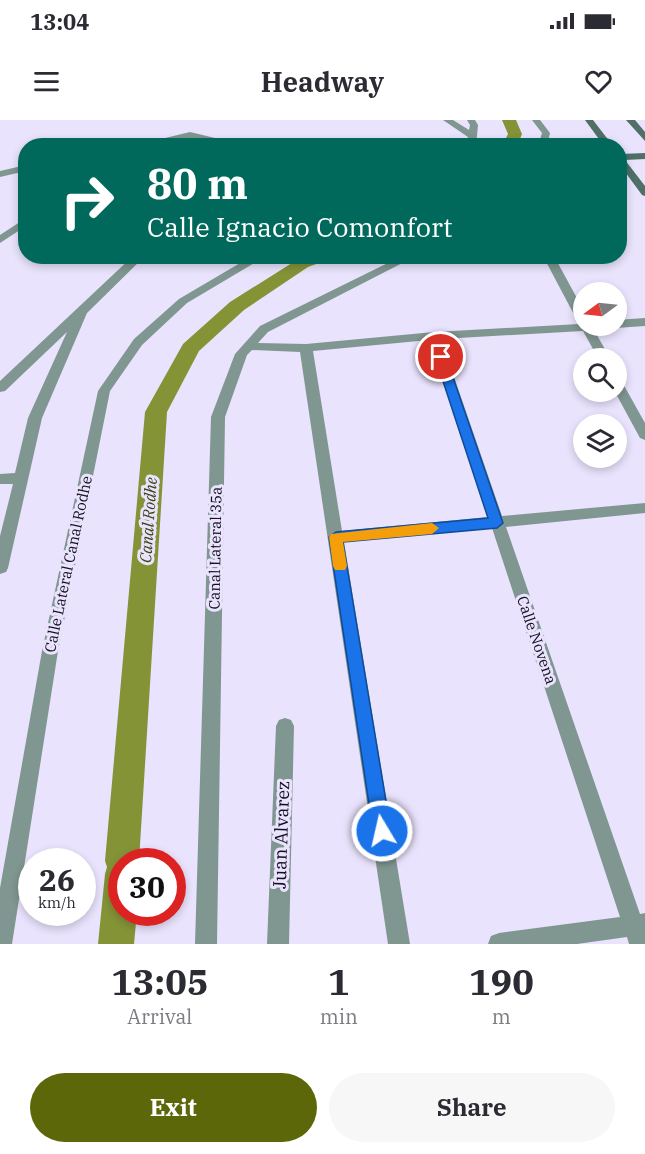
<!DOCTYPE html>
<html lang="en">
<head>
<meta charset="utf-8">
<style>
	:root { --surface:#fff; --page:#f7f7f7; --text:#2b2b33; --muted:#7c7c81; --accent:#5c670a }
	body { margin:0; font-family:"IBM Plex Serif",serif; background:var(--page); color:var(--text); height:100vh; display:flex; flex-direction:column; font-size:22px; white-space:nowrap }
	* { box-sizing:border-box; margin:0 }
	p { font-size:20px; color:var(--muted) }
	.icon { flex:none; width:33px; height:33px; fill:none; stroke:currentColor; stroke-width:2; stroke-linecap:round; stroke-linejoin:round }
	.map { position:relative; height:824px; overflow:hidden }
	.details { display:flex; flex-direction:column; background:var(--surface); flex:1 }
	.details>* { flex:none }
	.top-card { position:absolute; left:18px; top:18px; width:609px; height:126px; border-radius:24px; box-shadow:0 3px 9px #0003; background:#00695c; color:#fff; overflow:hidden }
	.needle { width:39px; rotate:255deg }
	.tools { position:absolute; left:573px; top:162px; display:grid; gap:12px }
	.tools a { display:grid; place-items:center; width:54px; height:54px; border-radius:50%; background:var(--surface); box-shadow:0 3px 9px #0003; font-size:30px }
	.speed { position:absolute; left:18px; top:728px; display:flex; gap:12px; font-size:30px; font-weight:700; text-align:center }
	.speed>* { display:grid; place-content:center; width:78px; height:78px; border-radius:50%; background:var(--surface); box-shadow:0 3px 9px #0003; line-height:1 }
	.speed small { font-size:15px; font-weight:400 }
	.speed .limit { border:9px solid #d22; background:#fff; color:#111 }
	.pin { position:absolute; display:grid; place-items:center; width:51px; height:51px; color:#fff; margin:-26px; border:3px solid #fff; border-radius:50%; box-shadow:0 2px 6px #0007 }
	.me { position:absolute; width:66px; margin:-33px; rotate:351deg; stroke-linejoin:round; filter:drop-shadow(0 0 4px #0008) }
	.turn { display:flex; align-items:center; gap:21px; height:126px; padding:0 30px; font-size:27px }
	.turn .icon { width:78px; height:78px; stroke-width:2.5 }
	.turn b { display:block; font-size:42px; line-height:51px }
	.eta { display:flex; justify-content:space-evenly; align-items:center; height:102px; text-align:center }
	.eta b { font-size:36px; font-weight:700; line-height:42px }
	.cta { display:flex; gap:12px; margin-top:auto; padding:12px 30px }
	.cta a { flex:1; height:69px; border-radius:36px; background:var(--accent); color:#fff; font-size:24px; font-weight:700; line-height:69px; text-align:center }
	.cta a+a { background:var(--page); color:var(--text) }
	.status { display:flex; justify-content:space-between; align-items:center; height:42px; padding:0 30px; background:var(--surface); direction:ltr }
	.status svg { height:16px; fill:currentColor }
	header { display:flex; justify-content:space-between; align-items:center; height:78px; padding:0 30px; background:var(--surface); font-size:27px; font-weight:700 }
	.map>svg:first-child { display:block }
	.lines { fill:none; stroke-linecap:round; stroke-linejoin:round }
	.canal { fill:#859337; fill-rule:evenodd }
	.street { fill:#809690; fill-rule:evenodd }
	.secondary { fill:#4f6f67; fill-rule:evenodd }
	.route { fill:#1a73e8; stroke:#114b97; stroke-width:1.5 }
	.slow { fill:#f59e0b }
	.labels { text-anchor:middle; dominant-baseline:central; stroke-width:6; stroke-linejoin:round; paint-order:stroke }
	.street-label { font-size:15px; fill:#14101e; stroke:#e9e3fd }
	.water-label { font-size:16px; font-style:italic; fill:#3a410f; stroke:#e9e3fd }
	.near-street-label { font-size:18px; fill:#14101e; stroke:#e9e3fd }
</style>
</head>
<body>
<div class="status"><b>13:04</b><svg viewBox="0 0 49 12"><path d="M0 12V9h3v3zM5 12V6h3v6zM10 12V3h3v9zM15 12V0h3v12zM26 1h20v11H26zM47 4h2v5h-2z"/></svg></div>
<header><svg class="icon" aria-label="menu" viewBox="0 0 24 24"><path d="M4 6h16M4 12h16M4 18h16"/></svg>Headway<svg class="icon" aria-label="heart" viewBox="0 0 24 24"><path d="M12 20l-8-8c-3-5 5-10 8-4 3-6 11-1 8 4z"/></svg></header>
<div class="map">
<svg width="645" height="824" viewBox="0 0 645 824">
	<rect width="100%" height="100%" fill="#e9e3fd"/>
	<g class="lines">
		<g class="canal">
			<path d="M502,0h14l6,14 -5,12h-15l6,-12z"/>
			<path d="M303,136h27l-3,4 -19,7 -64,43 -45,41 -32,61 -28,449h-17v51h15l-3,32h-36l7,-70 2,-7 -2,-6 40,-449 38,-68 47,-42z"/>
		</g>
		<g class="street">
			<path d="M443,0h10l16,10 1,-5 -3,-5h8l3,5 -2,21h-9l1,-9z"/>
			<path d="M532,0h8l10,13 -3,13h-9l4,-13z"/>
			<path d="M190,12l58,14h-20l-38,-8 -38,8h-20z"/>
			<path d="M26,45v6l-26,6v-6z"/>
			<path d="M26,98v8l-26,17v-8z"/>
			<path d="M133,136h12l-58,57 -45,105 -34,150 -2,4 -6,2v-38l13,-52h-13v-10l15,-1 13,-55 39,-86 -62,59 -5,1v-11z"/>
			<path d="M252,136h14l-79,47 -45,42 -32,46 -52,260 -46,293h-12v-56l42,-237 56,-260 36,-52 45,-40z"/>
			<path d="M402,136h14l-148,76 -10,11 48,1 128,-12 145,-8 -36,-68h11l30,55v15h23l-2,2 -11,2 16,28h-12l-15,-27 -142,8 61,177 143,-13v10l-139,14 134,387 5,-1v31h-16l-2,-7 -50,7h-89l3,-8 8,-3 121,-16 -128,-389 -148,14 66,402h-22l-88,-592 -48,-2 -5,5 -22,62 -8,527h-22l16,-527 24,-63 25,-28zM429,220l59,177 -146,14 -29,-180z"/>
			<path d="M645,198v8l-29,2 -5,-2h5v-6z"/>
			<path d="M616,258l6,4 23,41v17l-5,-2 -25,-46z"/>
			<path d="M285,598l6,2 3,6 -5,218h-22l9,-218 3,-6z"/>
		</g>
		<g class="secondary">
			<path d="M585,0h8l20,26h-9z"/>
			<path d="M626,0h9l10,12v9z"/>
			<path d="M645,33v6l-20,1 20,26v10l-3,-1 -22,-30v-11z"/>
		</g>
	</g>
	<path class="route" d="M441,234l5,3 57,166 -6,5 -154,14 48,289 -3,6 -6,3 -7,-3 -2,-6 -44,-294 7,-5 152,-14 -53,-161z"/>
	<path class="slow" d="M432,403l7,5 -7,6 -89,8 4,24 -2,4h-10l-2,-4 -4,-29 2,-3z"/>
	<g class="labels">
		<g class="street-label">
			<text transform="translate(215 428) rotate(-89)">Canal Lateral 35a</text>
			<text transform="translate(68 444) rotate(-78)">Calle Lateral Canal Rodhe</text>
			<text transform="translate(537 520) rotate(71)">Calle Novena</text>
		</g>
		<g class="water-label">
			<text transform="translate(148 400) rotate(-86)">Canal Rodhe</text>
		</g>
		<g class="near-street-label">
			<text transform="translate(281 715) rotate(-88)">Juan Alvarez</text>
		</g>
	</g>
</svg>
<div class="tools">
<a><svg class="needle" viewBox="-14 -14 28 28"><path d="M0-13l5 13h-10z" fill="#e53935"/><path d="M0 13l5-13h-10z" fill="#7c7c81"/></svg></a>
<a><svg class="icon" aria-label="search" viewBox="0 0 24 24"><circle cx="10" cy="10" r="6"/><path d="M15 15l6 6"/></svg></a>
<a><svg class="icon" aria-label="layers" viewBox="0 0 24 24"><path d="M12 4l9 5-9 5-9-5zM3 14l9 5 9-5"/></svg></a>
</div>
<div class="speed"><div>26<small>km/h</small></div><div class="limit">30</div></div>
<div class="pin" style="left:441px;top:237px;background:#d93025"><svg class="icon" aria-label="arrive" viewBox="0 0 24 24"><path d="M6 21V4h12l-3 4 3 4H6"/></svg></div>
<svg class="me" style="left:382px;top:711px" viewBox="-20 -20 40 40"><circle r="17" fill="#1a73e8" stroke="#fff" stroke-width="3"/><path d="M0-11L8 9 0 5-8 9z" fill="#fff"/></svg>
<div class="top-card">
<div class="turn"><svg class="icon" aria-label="right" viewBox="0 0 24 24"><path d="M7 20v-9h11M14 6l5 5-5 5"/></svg><div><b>80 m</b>Calle Ignacio Comonfort</div></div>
</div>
</div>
<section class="details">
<div class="eta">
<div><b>13:05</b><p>Arrival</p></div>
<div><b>1</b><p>min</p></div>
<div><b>190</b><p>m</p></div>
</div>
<div class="cta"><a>Exit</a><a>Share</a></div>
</section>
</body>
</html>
